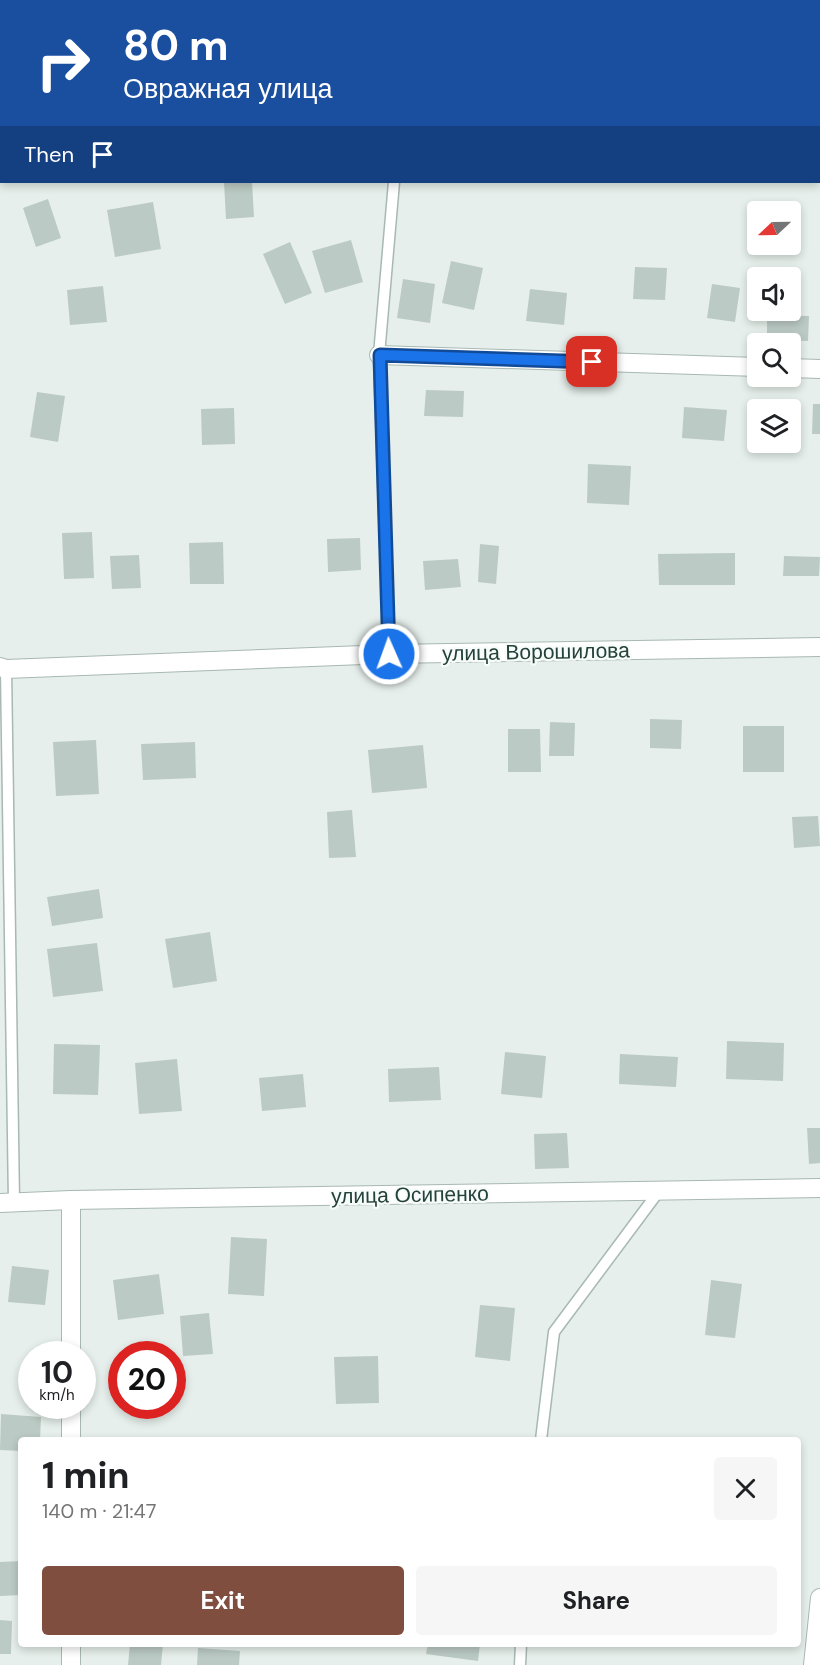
<!DOCTYPE html>
<html lang="en">
<head>
<meta charset="utf-8">
<style>
	:root { --surface:#fff; --page:#f6f6f6; --text:#202124; --muted:#757577; --accent:#7f4e3f }
	body { margin:0; font-family:"DM Sans",sans-serif; background:var(--page); color:var(--text); height:100vh; display:flex; flex-direction:column; font-size:22px; white-space:nowrap }
	* { box-sizing:border-box; margin:0 }
	p { font-size:20px; color:var(--muted) }
	.icon { flex:none; width:33px; height:33px; fill:none; stroke:currentColor; stroke-width:2; stroke-linecap:round; stroke-linejoin:round }
	.map { position:relative; flex:1; overflow:hidden }
	.panel { position:absolute; left:18px; top:1437px; width:783px; height:210px; display:flex; flex-direction:column; background:var(--surface); border-radius:6px; box-shadow:0 3px 9px #0003 }
	.panel>* { flex:none }
	.top-card { position:absolute; left:0px; top:0px; width:820px; height:183px; box-shadow:0 3px 9px #0003; background:#1a4fa0; color:#fff; overflow:hidden }
	.needle { width:39px; rotate:248deg }
	.tools { position:absolute; left:747px; top:201px; display:grid; gap:12px }
	.tools a { display:grid; place-items:center; width:54px; height:54px; border-radius:6px; background:var(--surface); box-shadow:0 3px 9px #0003; font-size:30px }
	.speed { position:absolute; left:18px; top:1341px; display:flex; gap:12px; font-size:30px; font-weight:700; text-align:center }
	.speed>* { display:grid; place-content:center; width:78px; height:78px; border-radius:50%; background:var(--surface); box-shadow:0 3px 9px #0003; line-height:1 }
	.speed small { font-size:15px; font-weight:400 }
	.speed .limit { border:9px solid #d22; background:#fff; color:#111 }
	.pin { position:absolute; display:grid; place-items:center; width:51px; height:51px; color:#fff; margin:-26px; border-radius:12px; box-shadow:0 3px 9px #0006 }
	.me { position:absolute; width:66px; margin:-33px; rotate:358deg; stroke-linejoin:round; filter:drop-shadow(0 0 4px #0008) }
	.turn { display:flex; align-items:center; gap:21px; height:126px; padding:0 24px; font-size:27px }
	.turn .icon { width:78px; height:78px; stroke-width:2.5 }
	.turn b { display:block; font-size:42px; line-height:51px }
	.then { display:flex; align-items:center; height:57px; padding:0 24px; background:#0003; gap:12px; font-size:22px }
	.round { display:grid; place-items:center; flex:none; width:63px; height:63px; border-radius:6px; background:var(--page) }
	.summary { display:flex; align-items:center; justify-content:space-between; height:102px; padding:0 24px }
	h1 { font-size:36px; font-weight:700; line-height:45px }
	.primary-button { display:flex; gap:12px; margin-top:auto; padding:12px 24px }
	.primary-button a { flex:1; height:69px; border-radius:6px; background:var(--accent); color:#fff; font-size:24px; font-weight:700; line-height:69px; text-align:center }
	.primary-button a+a { background:var(--page); color:var(--text) }
	.map>svg:first-child { display:block }
	.lines { fill:none; stroke-linecap:round; stroke-linejoin:round }
	.stream { stroke:#8ec9d4; stroke-width:8 }
	.building { fill:#bbcac4 }
	.service-casing { stroke:#a8b8b2; stroke-width:13 }
	.minor-casing { stroke:#a8b8b2; stroke-width:20 }
	.service { stroke:#fff; stroke-width:10 }
	.minor { stroke:#fff; stroke-width:18 }
	.route-casing { stroke:#114b97; stroke-width:15 }
	.route { stroke:#1a73e8; stroke-width:10 }
	.labels { text-anchor:middle; dominant-baseline:central; stroke-width:4.5; stroke-linejoin:round; paint-order:stroke }
	.street-label { font-size:21px; fill:#24423a; stroke:#f7fbf9 }
</style>
</head>
<body>
<div class="map">
<svg width="820" height="1665" viewBox="0 0 820 1665">
	<rect width="100%" height="100%" fill="#e6efeb"/>
	<g class="lines">
		<g class="stream">
			<path d="M725,0l3,2"/>
			<path d="M300,2l5,-2"/>
			<path d="M819,41l1,1"/>
			<path d="M0,93l2,-1"/>
		</g>
	</g>
	<g class="building">
		<path d="M224,182h28l2,35 -28,2z"/>
		<path d="M48,199l13,39 -25,9 -13,-39z"/>
		<path d="M153,202l8,47 -46,8 -8,-47z"/>
		<path d="M351,240l12,42 -38,11 -13,-42z"/>
		<path d="M290,242l22,51 -27,11 -22,-50z"/>
		<path d="M451,261l32,7 -9,42 -32,-7z"/>
		<path d="M635,267l32,1 -2,32 -32,-1z"/>
		<path d="M403,279l32,5 -5,39 -33,-5z"/>
		<path d="M712,284l28,4 -5,34 -28,-4z"/>
		<path d="M103,286l4,36 -37,3 -3,-35z"/>
		<path d="M530,289l37,4 -3,32 -38,-4z"/>
		<path d="M767,315l42,1 -1,25 -41,-1z"/>
		<path d="M426,390l38,1 -1,26 -39,-1z"/>
		<path d="M37,392l28,4 -7,46 -28,-5z"/>
		<path d="M813,404h7v30h-8z"/>
		<path d="M684,407l43,3 -3,31 -42,-3z"/>
		<path d="M234,408l1,36 -33,1 -1,-36z"/>
		<path d="M588,464l43,2 -2,39 -42,-2z"/>
		<path d="M92,532l2,46 -30,1 -2,-46z"/>
		<path d="M360,538l1,32 -33,2 -1,-33z"/>
		<path d="M223,542l1,42h-34l-1,-41z"/>
		<path d="M480,544l19,2 -3,38 -18,-2z"/>
		<path d="M735,553v32h-76l-1,-31z"/>
		<path d="M139,555l2,33 -29,1 -2,-33z"/>
		<path d="M784,556l36,1 -1,19h-36z"/>
		<path d="M458,559l3,28 -36,3 -2,-29z"/>
		<path d="M650,719l32,1 -1,29 -31,-1z"/>
		<path d="M550,722l25,1 -1,33h-25z"/>
		<rect x="743" y="726" width="41" height="46"/>
		<path d="M508,729h32l1,43h-33z"/>
		<path d="M96,740l3,54 -43,2 -3,-54z"/>
		<path d="M195,742l1,36 -53,2 -2,-36z"/>
		<path d="M423,745l4,43 -55,5 -4,-43z"/>
		<path d="M352,810l4,47 -27,1 -2,-46z"/>
		<path d="M818,816l2,30 -26,2 -2,-31z"/>
		<path d="M99,889l4,29 -51,8 -5,-29z"/>
		<path d="M210,932l7,49 -44,7 -8,-49z"/>
		<path d="M97,943l6,48 -50,6 -6,-48z"/>
		<path d="M727,1041l57,2 -1,38 -57,-2z"/>
		<path d="M54,1044l46,1 -2,50 -45,-1z"/>
		<path d="M505,1052l41,4 -4,42 -41,-4z"/>
		<path d="M620,1054l58,3 -2,30 -57,-3z"/>
		<path d="M177,1059l5,52 -43,3 -4,-51z"/>
		<path d="M439,1067l2,33 -52,2 -1,-33z"/>
		<path d="M303,1074l3,33 -44,4 -3,-33z"/>
		<path d="M807,1128h13v35l-11,1z"/>
		<path d="M567,1133l2,35 -34,1 -1,-35z"/>
		<path d="M231,1237l36,2 -3,57 -36,-2z"/>
		<path d="M12,1266l37,4 -4,35 -37,-3z"/>
		<path d="M159,1274l5,40 -46,6 -5,-40z"/>
		<path d="M711,1280l31,4 -7,54 -30,-3z"/>
		<path d="M480,1305l35,3 -5,53 -35,-4z"/>
		<path d="M209,1313l4,41 -30,2 -3,-40z"/>
		<path d="M378,1356l1,47 -43,1 -2,-47z"/>
		<path d="M30,1359l2,1v23l-4,-1z"/>
		<path d="M1,1414l40,3 -1,23h-19v11l-21,-1z"/>
		<path d="M21,1561v34l-21,1v-34z"/>
		<path d="M0,1620l12,1 -1,33h-11z"/>
		<path d="M130,1644h33l-2,21h-33z"/>
		<path d="M428,1644h52l-2,17 -52,-7z"/>
		<path d="M198,1648l42,3 -1,14h-42z"/>
	</g>
	<g class="lines">
		<defs>
			<g id="service">
				<path d="M435,2l1,-2"/>
				<path d="M389,654l-10,-299 15,-173"/>
				<path d="M6,669l8,533"/>
				<path d="M541,1440l13,-108 105,-141"/>
				<path d="M520,1665l1,-21"/>
			</g>
			<g id="minor">
				<path d="M379,355l379,12"/>
				<path d="M790,368l30,1"/>
				<path d="M0,667l6,2 383,-15 431,-7"/>
				<path d="M0,1203l71,-3 749,-12"/>
				<path d="M71,1354v-154"/>
				<path d="M71,1440v-34"/>
				<path d="M71,1665v-21"/>
				<path d="M813,1665l7,-67"/>
			</g>
		</defs>
		<use href="#service" class="service-casing"/>
		<use href="#minor" class="minor-casing"/>
		<use href="#service" class="service"/>
		<use href="#minor" class="minor"/>
	</g>
	<g class="lines">
		<defs>
			<path id="route" d="M389,654l-9,-299 212,7"/>
		</defs>
		<use href="#route" class="route-casing"/>
		<use href="#route" class="route"/>
	</g>
	<g class="labels">
		<g class="street-label">
			<text transform="translate(536 652) rotate(-1)">улица Ворошилова</text>
			<text transform="translate(410 1195) rotate(-1)">улица Осипенко</text>
		</g>
	</g>
</svg>
<div class="tools">
<a><svg class="needle" viewBox="-14 -14 28 28"><path d="M0-13l5 13h-10z" fill="#e53935"/><path d="M0 13l5-13h-10z" fill="#757577"/></svg></a>
<a><svg class="icon" aria-label="sound" viewBox="0 0 24 24"><path d="M4 9h4l5-4v14l-5-4H4zM17 9q2 3 0 6"/></svg></a>
<a><svg class="icon" aria-label="search" viewBox="0 0 24 24"><circle cx="10" cy="10" r="6"/><path d="M15 15l6 6"/></svg></a>
<a><svg class="icon" aria-label="layers" viewBox="0 0 24 24"><path d="M12 4l9 5-9 5-9-5zM3 14l9 5 9-5"/></svg></a>
</div>
<div class="speed"><div>10<small>km/h</small></div><div class="limit">20</div></div>
<div class="pin" style="left:592px;top:362px;background:#d93025"><svg class="icon" aria-label="arrive" viewBox="0 0 24 24"><path d="M6 21V4h12l-3 4 3 4H6"/></svg></div>
<svg class="me" style="left:389px;top:654px" viewBox="-20 -20 40 40"><circle r="17" fill="#1a73e8" stroke="#fff" stroke-width="3"/><path d="M0-11L8 9 0 5-8 9z" fill="#fff"/></svg>
<div class="top-card">
<div class="turn"><svg class="icon" aria-label="right" viewBox="0 0 24 24"><path d="M7 20v-9h11M14 6l5 5-5 5"/></svg><div><b>80 m</b>Овражная улица</div></div>
<div class="then">Then<svg class="icon" aria-label="arrive" viewBox="0 0 24 24"><path d="M6 21V4h12l-3 4 3 4H6"/></svg></div>
</div>
<section class="panel">
<div class="summary"><div><h1>1 min</h1><p>140 m · 21:47</p></div><a class="round"><svg class="icon" aria-label="close" viewBox="0 0 24 24"><path d="M6 6l12 12M18 6L6 18"/></svg></a></div>
<div class="primary-button"><a>Exit</a><a>Share</a></div>
</section>
</div>
</body>
</html>
